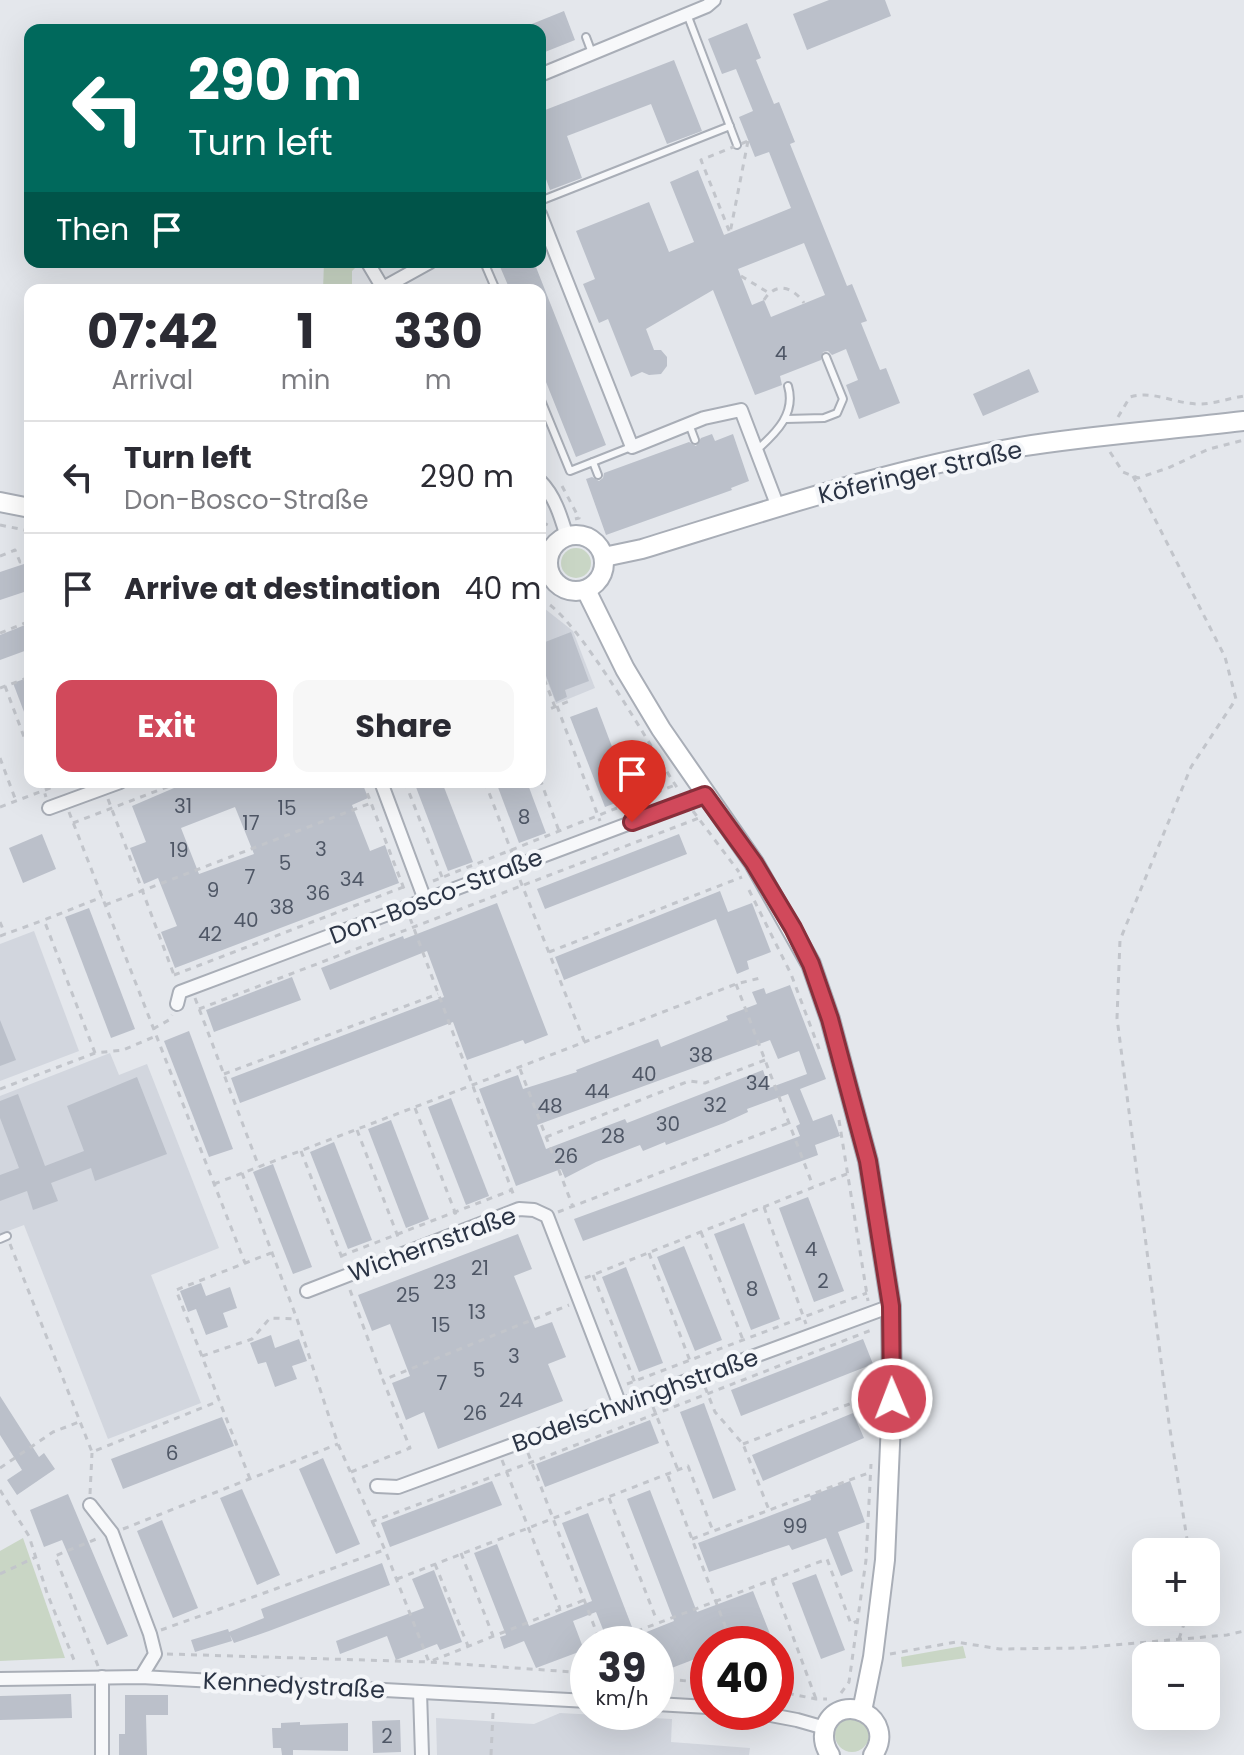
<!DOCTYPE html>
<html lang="en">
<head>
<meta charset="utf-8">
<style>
	:root { --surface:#fff; --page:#f7f7f7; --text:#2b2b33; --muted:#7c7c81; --line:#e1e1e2; --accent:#d1495b }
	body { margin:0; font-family:Poppins,sans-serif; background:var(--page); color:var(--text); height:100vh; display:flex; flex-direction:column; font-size:30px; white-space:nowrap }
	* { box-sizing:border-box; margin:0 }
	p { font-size:26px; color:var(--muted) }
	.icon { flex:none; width:44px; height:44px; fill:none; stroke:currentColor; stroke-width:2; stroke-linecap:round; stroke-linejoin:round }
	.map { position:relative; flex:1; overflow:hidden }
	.sheet { position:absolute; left:24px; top:284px; width:522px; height:504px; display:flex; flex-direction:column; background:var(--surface); border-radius:16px; box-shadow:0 8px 32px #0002 }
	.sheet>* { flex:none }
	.hud { position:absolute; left:24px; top:24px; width:522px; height:244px; border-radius:16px; box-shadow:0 8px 32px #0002; background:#00695c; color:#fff; overflow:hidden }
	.buttons { position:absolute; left:1132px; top:1538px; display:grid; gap:16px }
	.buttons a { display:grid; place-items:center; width:88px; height:88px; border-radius:16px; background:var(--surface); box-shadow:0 8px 32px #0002; font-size:40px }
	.speed { position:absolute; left:570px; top:1626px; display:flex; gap:16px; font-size:40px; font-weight:700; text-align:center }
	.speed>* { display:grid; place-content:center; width:104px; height:104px; border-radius:50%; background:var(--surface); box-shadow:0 8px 32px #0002; line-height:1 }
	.speed small { font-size:20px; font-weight:400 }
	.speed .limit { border:12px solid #d22; background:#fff; color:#111 }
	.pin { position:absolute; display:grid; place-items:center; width:68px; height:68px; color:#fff; margin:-82px -34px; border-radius:50% 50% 50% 0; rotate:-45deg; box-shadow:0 0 8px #0007 }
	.pin .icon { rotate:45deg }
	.me { position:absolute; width:88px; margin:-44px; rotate:359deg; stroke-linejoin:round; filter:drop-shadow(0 0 6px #0008) }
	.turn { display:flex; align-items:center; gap:28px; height:168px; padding:0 32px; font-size:36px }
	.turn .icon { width:104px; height:104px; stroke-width:2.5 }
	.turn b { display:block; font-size:56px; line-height:68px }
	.then { display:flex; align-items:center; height:76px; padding:0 32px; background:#0003; gap:16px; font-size:30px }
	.eta { display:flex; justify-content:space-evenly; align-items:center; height:136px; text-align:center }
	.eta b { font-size:48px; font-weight:700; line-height:56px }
	.cta { display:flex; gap:16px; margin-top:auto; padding:16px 32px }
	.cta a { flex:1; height:92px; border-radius:16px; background:var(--accent); color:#fff; font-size:32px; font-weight:700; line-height:92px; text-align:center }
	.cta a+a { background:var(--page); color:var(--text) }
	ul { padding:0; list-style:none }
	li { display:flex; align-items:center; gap:24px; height:112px; padding:0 32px; border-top:2px solid var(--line) }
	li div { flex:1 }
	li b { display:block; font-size:30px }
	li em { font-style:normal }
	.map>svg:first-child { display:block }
	.built { fill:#d2d6de }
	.green { fill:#c9d6c5 }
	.building { fill:#bbc0ca; fill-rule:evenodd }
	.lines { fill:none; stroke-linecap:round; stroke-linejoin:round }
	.lane-casing { stroke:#a9aeb7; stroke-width:10 }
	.street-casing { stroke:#a9aeb7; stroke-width:16 }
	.secondary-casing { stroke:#a9aeb7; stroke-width:22 }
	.path { stroke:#c2c5cb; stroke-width:3; stroke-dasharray:6 6; stroke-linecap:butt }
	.lane { stroke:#f7f8fa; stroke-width:6 }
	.street { stroke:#f7f8fa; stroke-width:12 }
	.secondary { stroke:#fff; stroke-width:18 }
	.route-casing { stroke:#882f3b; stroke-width:20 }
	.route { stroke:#d1495b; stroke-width:14 }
	.labels { text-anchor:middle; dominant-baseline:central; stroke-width:8; stroke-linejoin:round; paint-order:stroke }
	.number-label { font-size:20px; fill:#4f5766 }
	.street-label { font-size:24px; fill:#2b3445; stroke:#f4f6f9 }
</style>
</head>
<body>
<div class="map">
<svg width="1244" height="1755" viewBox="0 0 1244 1755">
	<rect width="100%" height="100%" fill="#e4e7ec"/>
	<g class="built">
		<path d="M540,605l33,26 22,57 -39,16 -16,-41z"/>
		<path d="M34,931l45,120 -79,30v-137z"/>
		<path d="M110,1053l9,22 28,-11 72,184 -68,27 50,128 -93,36 -84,-214 -24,9v-138z"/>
		<path d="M560,1713l112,6 -1,23 79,6 -1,7h-312l-1,-37 98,6z"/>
	</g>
	<g class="green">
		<path d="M324,262h37l-9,9v19h-29z"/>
		<circle cx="576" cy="563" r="15"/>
		<path d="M23,1538l42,120 -65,3v-110z"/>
		<path d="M963,1646l3,12 -64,9 -1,-10z"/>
		<circle cx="852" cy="1735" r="17"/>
	</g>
	<g class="building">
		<path d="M829,0h56l6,16 -84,34 -14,-36z"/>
		<path d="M564,11l11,29 -35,14v-24h-23z"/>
		<path d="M747,23l14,35 -5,2 18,44 5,-2 16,40 -5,2 57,142 5,-2 15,37 -6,2 19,47 6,-2 14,35 -41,16 -13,-34 12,-5 -12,-31 -14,6 -4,-4 -5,1 -2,8 -41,16 2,9 -27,10 -42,-105 -67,39 8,21h7l6,7v9l-6,8 -12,1 -7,-3 -11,5 -23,-58 -9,4 -16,-39 12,-5 -19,-48 73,-29 20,50 25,-10 -24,-60 28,-12 26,65 67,-27 -22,-56 -14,5 -16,-40 14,-6 -17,-42 -14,5 -14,-35zM804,243l21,52 -54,22 -7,-17 -12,5 -14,-36z"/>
		<path d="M674,60l28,71 -35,13 -16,-40 -84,32 15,42 -32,12 -10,-27v-51z"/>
		<path d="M498,262h36l72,183 -30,12 -36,-90v-77h-30z"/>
		<path d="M1029,369l10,23 -56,24 -10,-22z"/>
		<path d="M712,434l3,7 18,-7 16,47 -18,7 1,2 -126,45 -20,-56 6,-2 7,4 4,-3 1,-5 85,-31 7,4 5,-8z"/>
		<path d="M30,562v28l-30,10v-28z"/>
		<path d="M30,623v26l-30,11v-25z"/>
		<path d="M571,632l18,49 -24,9 2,7 -11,5 -16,-42v-16z"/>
		<path d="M30,677v48h-1l-16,-42z"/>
		<path d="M597,707l34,90 -26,10 -35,-90z"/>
		<path d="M188,782h174l6,16 -16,7 18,46 15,-6 14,38 -224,85 -14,-36 16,-6 -19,-48 -14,6 -14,-36 16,-6 -14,-36zM235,807l19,47 -55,20 -18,-46z"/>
		<path d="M414,782h28l31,80 -25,9z"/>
		<path d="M496,782h31l19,51 -27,10z"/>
		<path d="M42,834l14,35 -33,14 -14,-35z"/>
		<path d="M679,834l8,20 -142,55 -8,-20z"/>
		<path d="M720,891l8,21 24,-9 19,49 -24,9 2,8 -12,5 -21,-55 -152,61 -9,-23z"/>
		<path d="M497,903l51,132 -23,9 -2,-4 -56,20 -14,-38 -213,81 -9,-25 213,-81 -17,-46 -97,39 -9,-22 82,-32 1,3z"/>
		<path d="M89,908l46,121 -24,9 -46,-121z"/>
		<path d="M292,977l9,23 -87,32 -8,-22z"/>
		<path d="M790,985l36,94 -26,10 13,32 19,-7 8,22 -25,9 3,10 -235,86 -9,-22 226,-83 -4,-10 4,-2 -12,-30 -41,15 1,3 -24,11 -58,22 -1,-3 -22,9 -3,-6 -44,17 -31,16 -4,-9 -45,17 -37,-97 39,-14 5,14 54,-17 -1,-2 82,-31 3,8 67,-27 -2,-4 31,-12 -5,-12 12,-4 2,6zM770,1040l8,19 21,-8 8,23 -38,14 -6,-18 -136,53 -2,-4 -79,30 -9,-24z"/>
		<path d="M0,1020l16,40 -16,6z"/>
		<path d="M189,1031l44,118 -24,8 -45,-116z"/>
		<path d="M137,1077l30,77 -72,27 -4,-13 -40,15 7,18 -25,9 -6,-19 -27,10v-26l19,-7 -19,-50v-17l18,-7 27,72 39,-15 -17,-45z"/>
		<path d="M451,1098l38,98 -23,9 -38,-98z"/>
		<path d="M391,1120l38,99 -23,9 -38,-99z"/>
		<path d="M334,1142l38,98 -24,9 -38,-97z"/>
		<path d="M273,1164l39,103 -19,7 -40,-102z"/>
		<path d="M808,1197l36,94 -30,11 -35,-94z"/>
		<path d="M744,1223l36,96 -29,11 -37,-96z"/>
		<path d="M518,1234l14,35 -18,7 21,52 17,-6 14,35 -18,7 15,37 -125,48 -14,-37 -18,8 -14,-37 18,-7 -20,-52 -18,7 -14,-36z"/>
		<path d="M684,1246l38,94 -27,11 -38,-94z"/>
		<path d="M626,1267l37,96 -24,9 -37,-95z"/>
		<path d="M201,1283l5,13 24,-9 7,21 -14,5 5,14 -22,8 -10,-26 -8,3 -8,-21z"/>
		<path d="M271,1335l4,13 24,-9 8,22 -15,5 5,13 -22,8 -9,-25 -8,2 -8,-21z"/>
		<path d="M863,1339l10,25 -132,52 -10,-26z"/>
		<path d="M0,1396l39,61 5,-4 11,16 -38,26 -10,-15 15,-10 -22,-35z"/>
		<path d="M704,1403l32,87 -23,9 -33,-87z"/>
		<path d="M853,1413l11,25 -101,43 -11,-26z"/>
		<path d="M222,1417l12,29 -111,43 -12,-30z"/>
		<path d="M650,1420l9,23 -114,44 -9,-23z"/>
		<path d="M323,1458l37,86 -24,10 -37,-85z"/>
		<path d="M492,1481l10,24 -112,42 -9,-24z"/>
		<path d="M850,1481l15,41 -27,10 15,39 -12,5 -15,-38 -34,12 -3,-5 -80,27 -11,-29 113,-43 -1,-4z"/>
		<path d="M242,1489l38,86 -23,10 -37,-87z"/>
		<path d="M650,1490l47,122 56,-21 21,53h-66v10l-52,20v-30h-14l-3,-9 35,-14 -47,-122z"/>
		<path d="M68,1494l60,142 -21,9 -45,-105 -18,7 -14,-37z"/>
		<path d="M588,1513l44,114 -26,10 -10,-25 -23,9 11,29 -48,18 -12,-27 -20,8 -4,-12 6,-2 -32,-82 23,-9 32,82 63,-25 -30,-78z"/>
		<path d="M162,1520l36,88 -25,10 -36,-87z"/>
		<path d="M382,1563l8,22 -121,46 -35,12 -4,-8 2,6 -37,11 -4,-12 37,-11 1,3 35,-14 -3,-9z"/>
		<path d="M434,1570l28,72 -22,8 -3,-6 -41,16 -9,-24 -47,18 -4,-13 88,-33 -12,-29z"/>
		<path d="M816,1574l29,76 -24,9 -29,-76z"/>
		<path d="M71,1694l1,24 -72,2v-24z"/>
		<path d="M125,1695h43v20h-22l1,40h-28v-21h6z"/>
		<path d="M400,1720l1,32 -28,1 -1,-32z"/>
		<path d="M300,1722v3l48,-2v28l-55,-1v5h-11l-1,-7h-8l-1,-20h9v-5z"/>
	</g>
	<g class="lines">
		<defs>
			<g id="lane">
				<path d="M687,14l50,131"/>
				<path d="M586,37l6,16"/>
				<path d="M540,201l190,-75"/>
				<path d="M484,262l12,28"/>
				<path d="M540,398l30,73 61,-24"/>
				<path d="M786,419l38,-1 13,-5 6,-14 -17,-42"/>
				<path d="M689,424l6,16"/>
				<path d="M758,449c19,-17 38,-36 30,-63"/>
				<path d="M593,462l5,13"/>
				<path d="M0,1239l7,-3"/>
			</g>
			<g id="street">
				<path d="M540,75l167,-69 7,-6"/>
				<path d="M540,214l92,233 72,-29 37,-8 37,97"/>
				<path d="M368,263l16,27"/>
				<path d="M383,288l47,-26"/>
				<path d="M540,481c15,15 21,36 27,56"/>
				<path d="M381,782l44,118"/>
				<path d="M49,808l71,-26"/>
				<path d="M177,1004l3,-12 525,-197"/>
				<path d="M307,1291l212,-82 15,1 13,6 73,189"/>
				<path d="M377,1486l21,1 493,-181"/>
				<path d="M90,1505l22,28 38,101 5,20 -14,23"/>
				<path d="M0,1679l141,-2 447,24"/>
				<path d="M420,1692l2,63"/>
				<path d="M656,1704l52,3"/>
				<path d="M755,1712l42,8 28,8"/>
				<path d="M102,1755v-78"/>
			</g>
			<g id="secondary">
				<path d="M0,502l30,6"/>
				<circle cx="576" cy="563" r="28"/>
				<path d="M604,557l38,-8c124,-38 248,-80 377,-102 74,-12 150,-17 225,-26"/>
				<path d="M586,590l39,79 36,60 93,134 57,101 19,55 38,142 23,145 1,93 -7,161 -12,97 -11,54"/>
				<path d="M830,1755c-6,-9 -8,-19 -4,-30 16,-35 72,-7 47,30"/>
			</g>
		</defs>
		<use href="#lane" class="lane-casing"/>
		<use href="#street" class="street-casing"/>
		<use href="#secondary" class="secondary-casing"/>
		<g class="path">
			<path d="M748,141l-18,92 -29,-73z"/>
			<path d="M741,276l28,17"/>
			<path d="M764,300c12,-19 29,-13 40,3"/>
			<path d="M1118,417l12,-20c24,-7 45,7 69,7 15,0 31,-6 45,-8"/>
			<path d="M1110,452l13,20 15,6 30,-10 41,-19 35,-9"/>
			<path d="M1133,476l92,181 11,42 -45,68 -71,173 -3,78 52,405 20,129"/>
			<path d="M562,486l17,32 -4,1"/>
			<path d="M0,525l30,6"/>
			<path d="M540,536l7,-13"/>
			<path d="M0,556l15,-6 5,12 10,-3"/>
			<path d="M540,599c36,13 114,155 140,193"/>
			<path d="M0,633l30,-12"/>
			<path d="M540,668l15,39"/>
			<path d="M5,686l25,67"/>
			<path d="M0,688l30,-11"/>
			<path d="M557,706l43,115"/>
			<path d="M540,713l32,-13"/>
			<path d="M0,758l16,43"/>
			<path d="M540,779l19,52"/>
			<path d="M41,782l5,15"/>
			<path d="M363,782l43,112"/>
			<path d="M405,782l37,95"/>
			<path d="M485,782l27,71"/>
			<path d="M108,799l66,176"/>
			<path d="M0,807l66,-25"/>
			<path d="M693,811l46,61"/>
			<path d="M69,812l176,451"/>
			<path d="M73,823l107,-41"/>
			<path d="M520,880l65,163"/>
			<path d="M433,881l242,-96"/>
			<path d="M749,890l42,84 30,80"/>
			<path d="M105,905l266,-102"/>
			<path d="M410,918l104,278"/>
			<path d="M0,922l5,12"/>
			<path d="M0,936l44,-16"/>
			<path d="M549,952l193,-75"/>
			<path d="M174,975l232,-89"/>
			<path d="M736,984l77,202"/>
			<path d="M195,998l64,169"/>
			<path d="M199,1009l500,-191"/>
			<path d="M153,1029l16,-9 3,-5"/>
			<path d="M95,1053l-51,-133 58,-23"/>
			<path d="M520,1069l53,138"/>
			<path d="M224,1074l214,-80"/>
			<path d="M0,1089l95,-36 28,-3 33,-14"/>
			<path d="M415,1108l43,112"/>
			<path d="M839,1120l29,181"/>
			<path d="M357,1130l43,112"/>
			<path d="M546,1137l143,-56 16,2 60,-23"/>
			<path d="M301,1151l43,112"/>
			<path d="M242,1173l55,146 41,125 47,106 44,112 155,-62"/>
			<path d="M214,1184l522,-200 24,-6"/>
			<path d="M764,1207l42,117"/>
			<path d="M558,1212l231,-89"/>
			<path d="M701,1232l42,108"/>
			<path d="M10,1244l82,208 127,-51"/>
			<path d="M649,1253l41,108"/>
			<path d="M341,1256l171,-66"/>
			<path d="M593,1275l42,108"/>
			<path d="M585,1278l264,-105"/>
			<path d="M350,1290l33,90"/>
			<path d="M202,1356l50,-17 18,-21 27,1"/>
			<path d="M627,1384l240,-91"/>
			<path d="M705,1387l10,25 28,32 26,66"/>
			<path d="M653,1407l25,63"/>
			<path d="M743,1444l133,-50"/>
			<path d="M528,1453l73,191"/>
			<path d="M502,1460l58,149"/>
			<path d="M0,1468l53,-36 26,-10"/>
			<path d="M351,1472l59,-24 -27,-68 186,-75"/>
			<path d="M668,1476l64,168"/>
			<path d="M250,1479l-74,-189 95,-37"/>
			<path d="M0,1490l29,46 18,57 29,72"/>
			<path d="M90,1494l2,-41"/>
			<path d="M609,1498l48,123"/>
			<path d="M371,1522l161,-60 342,-133"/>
			<path d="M123,1529l215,-85"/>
			<path d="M692,1539l179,-67"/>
			<path d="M461,1553l32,83"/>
			<path d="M435,1564l33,82"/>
			<path d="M0,1574l36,-17"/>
			<path d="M397,1579l291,-113 25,65"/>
			<path d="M772,1580l44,119"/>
			<path d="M161,1630l223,-80"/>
			<path d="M1179,1639l9,-27"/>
			<path d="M603,1644l224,-85 24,65 6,-3"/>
			<path d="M167,1654l262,8 159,11"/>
			<path d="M890,1654l66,-12 44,7 80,-1 147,-13 17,-4"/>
			<path d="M98,1666l-43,-110 46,-19"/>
			<path d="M656,1678l52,5"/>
			<path d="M776,1691l40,8h11"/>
			<path d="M841,1693l8,-11 17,-122 5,-96"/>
			<path d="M491,1755l2,-42"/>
		</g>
		<use href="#lane" class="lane"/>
		<use href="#street" class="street"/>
		<use href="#secondary" class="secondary"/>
	</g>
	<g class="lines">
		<defs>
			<path id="route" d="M632,822l73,-27 49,68 39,65 18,36 19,55 38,142 23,145 1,93"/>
		</defs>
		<use href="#route" class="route-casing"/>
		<use href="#route" class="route"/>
	</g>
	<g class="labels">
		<g class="number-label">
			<text x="781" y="353">4</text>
			<text x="183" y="806">31</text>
			<text x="287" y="808">15</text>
			<text x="524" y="817">8</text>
			<text x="251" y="823">17</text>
			<text x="321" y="849">3</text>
			<text x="179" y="850">19</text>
			<text x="285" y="863">5</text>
			<text x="250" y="877">7</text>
			<text x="352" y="879">34</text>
			<text x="213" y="890">9</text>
			<text x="318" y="893">36</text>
			<text x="282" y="907">38</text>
			<text x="246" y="920">40</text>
			<text x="210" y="934">42</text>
			<text x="701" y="1055">38</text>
			<text x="644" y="1074">40</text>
			<text x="758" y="1083">34</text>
			<text x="597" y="1091">44</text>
			<text x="715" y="1105">32</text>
			<text x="550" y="1106">48</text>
			<text x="668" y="1124">30</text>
			<text x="613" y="1136">28</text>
			<text x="566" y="1156">26</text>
			<text x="811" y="1249">4</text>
			<text x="480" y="1268">21</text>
			<text x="823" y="1281">2</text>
			<text x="445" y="1282">23</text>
			<text x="752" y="1289">8</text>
			<text x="408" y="1295">25</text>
			<text x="477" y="1312">13</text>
			<text x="441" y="1325">15</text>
			<text x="514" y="1356">3</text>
			<text x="479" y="1370">5</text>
			<text x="442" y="1383">7</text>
			<text x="511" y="1400">24</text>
			<text x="475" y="1413">26</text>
			<text x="172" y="1453">6</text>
			<text x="795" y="1526">99</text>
			<text x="387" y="1736">2</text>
		</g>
		<g class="street-label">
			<text transform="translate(920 472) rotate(-13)">Köferinger Straße</text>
			<text transform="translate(436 896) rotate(-21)">Don-Bosco-Straße</text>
			<text transform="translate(432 1244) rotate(-20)">Wichernstraße</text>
			<text transform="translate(635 1400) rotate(-20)">Bodelschwinghstraße</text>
			<text transform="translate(294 1685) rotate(3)">Kennedystraße</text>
		</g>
	</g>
</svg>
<div class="buttons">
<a>+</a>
<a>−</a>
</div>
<div class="speed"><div>39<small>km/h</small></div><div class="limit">40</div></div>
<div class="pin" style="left:632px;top:822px;background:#d93025"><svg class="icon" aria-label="arrive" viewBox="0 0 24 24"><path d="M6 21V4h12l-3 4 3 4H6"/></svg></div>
<svg class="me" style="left:892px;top:1399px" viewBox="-20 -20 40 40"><circle r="17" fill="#d1495b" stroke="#fff" stroke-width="3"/><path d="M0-11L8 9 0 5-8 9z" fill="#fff"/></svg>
<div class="hud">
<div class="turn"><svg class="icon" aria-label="left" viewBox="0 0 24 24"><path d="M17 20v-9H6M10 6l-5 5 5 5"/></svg><div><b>290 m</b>Turn left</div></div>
<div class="then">Then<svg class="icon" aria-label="arrive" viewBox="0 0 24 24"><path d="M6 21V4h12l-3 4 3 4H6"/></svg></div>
</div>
<section class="sheet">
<div class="eta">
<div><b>07:42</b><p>Arrival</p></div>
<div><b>1</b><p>min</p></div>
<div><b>330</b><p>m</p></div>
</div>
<ul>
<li><svg class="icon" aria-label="left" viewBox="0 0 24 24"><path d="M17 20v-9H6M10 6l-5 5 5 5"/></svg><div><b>Turn left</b><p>Don-Bosco-Straße</p></div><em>290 m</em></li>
<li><svg class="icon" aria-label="arrive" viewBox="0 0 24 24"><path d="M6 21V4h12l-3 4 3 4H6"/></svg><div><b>Arrive at destination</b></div><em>40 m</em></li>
</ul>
<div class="cta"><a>Exit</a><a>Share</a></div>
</section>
</div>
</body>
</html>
